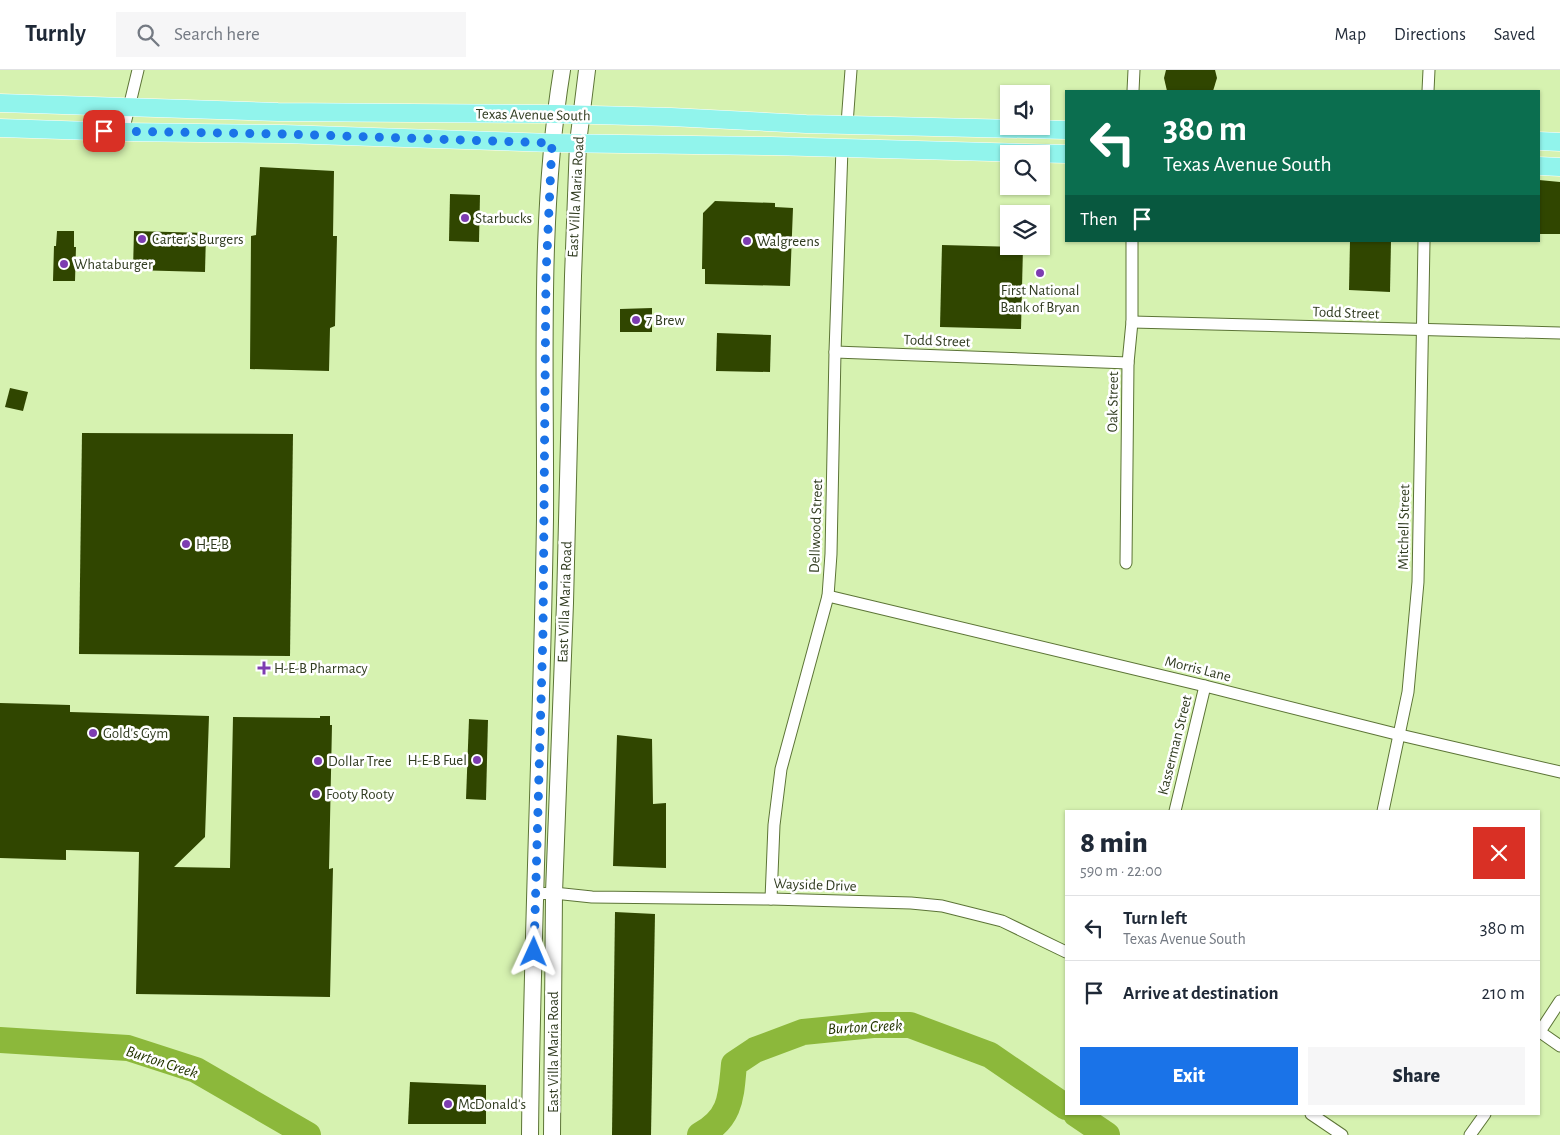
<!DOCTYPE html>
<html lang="en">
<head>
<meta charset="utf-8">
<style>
	:root { --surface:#fff; --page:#f6f6f7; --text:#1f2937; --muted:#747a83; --line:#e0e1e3; --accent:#1a73e8 }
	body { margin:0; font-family:"Alegreya Sans",sans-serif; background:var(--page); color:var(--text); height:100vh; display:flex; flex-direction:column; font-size:19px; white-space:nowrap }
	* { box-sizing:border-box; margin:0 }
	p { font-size:16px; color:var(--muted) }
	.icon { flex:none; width:28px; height:28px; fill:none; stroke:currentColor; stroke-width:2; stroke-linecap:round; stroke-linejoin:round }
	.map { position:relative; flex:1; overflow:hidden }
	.side { position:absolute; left:1065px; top:740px; width:475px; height:305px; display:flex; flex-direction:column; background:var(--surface); border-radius:0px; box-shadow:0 1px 4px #0004 }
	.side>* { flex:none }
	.top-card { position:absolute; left:1065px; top:20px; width:475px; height:152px; border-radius:0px; box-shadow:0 1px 4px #0004; background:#0b6e4f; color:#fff; overflow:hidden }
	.fabs { position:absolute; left:1000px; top:15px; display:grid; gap:10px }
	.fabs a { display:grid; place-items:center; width:50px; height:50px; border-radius:0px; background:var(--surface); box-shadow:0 1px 4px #0004; font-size:25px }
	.pin { position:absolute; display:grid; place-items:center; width:42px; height:42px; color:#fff; margin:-21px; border-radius:10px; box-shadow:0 2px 8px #0006 }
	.me { position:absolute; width:55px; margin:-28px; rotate:1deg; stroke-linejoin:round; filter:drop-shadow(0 0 4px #0008) }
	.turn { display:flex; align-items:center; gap:18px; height:105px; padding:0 15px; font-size:22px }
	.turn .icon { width:65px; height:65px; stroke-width:2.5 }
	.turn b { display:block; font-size:35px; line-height:42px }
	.then { display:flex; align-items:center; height:48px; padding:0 15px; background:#0003; gap:10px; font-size:19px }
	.round { display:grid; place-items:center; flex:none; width:52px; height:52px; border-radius:0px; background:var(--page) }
	.headline { display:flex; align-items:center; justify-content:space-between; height:85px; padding:0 15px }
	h1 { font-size:30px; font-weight:800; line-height:38px }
	.cta { display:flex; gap:10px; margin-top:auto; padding:10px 15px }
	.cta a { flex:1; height:58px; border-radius:0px; background:var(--accent); color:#fff; font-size:20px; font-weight:800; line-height:58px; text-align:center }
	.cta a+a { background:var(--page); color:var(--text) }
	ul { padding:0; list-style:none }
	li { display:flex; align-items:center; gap:15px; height:65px; padding:0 15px; border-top:1px solid var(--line) }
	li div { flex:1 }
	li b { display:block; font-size:19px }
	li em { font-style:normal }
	header { display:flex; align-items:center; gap:30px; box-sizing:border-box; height:70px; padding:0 25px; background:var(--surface); border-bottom:1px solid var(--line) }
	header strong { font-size:24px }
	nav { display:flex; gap:28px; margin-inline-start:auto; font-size:18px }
	.search { width:350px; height:45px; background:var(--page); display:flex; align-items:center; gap:12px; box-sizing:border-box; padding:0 18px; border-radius:0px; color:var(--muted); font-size:19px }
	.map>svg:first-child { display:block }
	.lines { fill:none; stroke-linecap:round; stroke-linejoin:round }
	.river { stroke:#8cb83b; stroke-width:26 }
	.building { fill:#304600 }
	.minor-casing { stroke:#5c7436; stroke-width:13 }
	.secondary-casing { stroke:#5c7436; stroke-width:18 }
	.primary-casing { stroke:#fff; stroke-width:19 }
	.minor { stroke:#fff; stroke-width:11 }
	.secondary { stroke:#fff; stroke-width:16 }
	.primary { stroke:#91f4ec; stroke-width:18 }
	.route { stroke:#1a73e8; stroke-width:9; stroke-dasharray:0 16.2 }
	.poi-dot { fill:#7d3cb1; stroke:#fff; stroke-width:2 }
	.labels { text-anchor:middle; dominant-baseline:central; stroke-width:5; stroke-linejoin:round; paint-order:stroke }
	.street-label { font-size:15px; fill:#313c21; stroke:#fff }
	.poi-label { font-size:15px; fill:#313c21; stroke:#fff; text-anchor:start }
	.water-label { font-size:16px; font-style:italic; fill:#243502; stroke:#fff }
</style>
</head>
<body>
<header>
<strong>Turnly</strong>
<div class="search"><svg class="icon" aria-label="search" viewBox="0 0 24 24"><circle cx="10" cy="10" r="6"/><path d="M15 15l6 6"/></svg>Search here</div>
<nav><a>Map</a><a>Directions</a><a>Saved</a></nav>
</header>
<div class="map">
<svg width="1560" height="1065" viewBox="0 0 1560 1065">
	<rect width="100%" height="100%" fill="#d6f2b0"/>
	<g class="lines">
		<g class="river">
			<path d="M0,970l128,8 68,22 112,65"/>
			<path d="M1076,1044l31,21"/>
			<path d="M700,1065c32,-17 31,-40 34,-71l21,-14 48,-18 70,-7h37l80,30 76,52"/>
		</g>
	</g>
	<g class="building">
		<path d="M1166,0h49l2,8 -4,13h-46l-3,-13z"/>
		<path d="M260,97l74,4 -1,65h4l-2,90 -5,2 -1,43 -79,-2 1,-133 5,-1z"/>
		<path d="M1539,110l21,2v52h-21z"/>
		<path d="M450,124l30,1 -1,47 -30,-1z"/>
		<path d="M715,131l60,2v4l18,1 -3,78 -85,-2v-15h-3l1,-56z"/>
		<path d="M57,161h17v16h2l-1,34h-22l1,-35h2z"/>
		<path d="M134,161l72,2 -1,39 -72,-2z"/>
		<path d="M1350,171h41l-1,51 -41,-2z"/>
		<path d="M942,175l81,2 -2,82 -81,-2z"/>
		<path d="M652,238v24h-32v-23z"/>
		<path d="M717,263l54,2 -1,37 -54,-1z"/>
		<path d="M10,318l18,4 -5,19 -18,-4z"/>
		<path d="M82,363l211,1 -3,222 -211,-2z"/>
		<path d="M0,633l70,2v7l139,4 -4,121 -31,30 56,1 3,-151 87,1v-2h10v9h2l-3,144 4,-1 -3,129 -194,-3 3,-142 -73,-2v10l-66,-2z"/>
		<path d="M469,649l19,1 -2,80 -20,-1z"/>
		<path d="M617,665l35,4 1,65 13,-1v65l-53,-2z"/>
		<path d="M615,842l40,2 -4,221h-39z"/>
		<path d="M410,1012l76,3v39h-78z"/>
	</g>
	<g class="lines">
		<defs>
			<g id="minor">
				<path d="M1133,21l1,-21"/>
				<path d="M1428,21l1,-21"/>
				<path d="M847,54l4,-54"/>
				<path d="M123,62l15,-62"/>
				<path d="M1132,252l428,11"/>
				<path d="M835,282l293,11"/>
				<path d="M1126,493l2,-200 4,-41v-81"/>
				<path d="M828,526l377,90 195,49 160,37"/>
				<path d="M1175,741l30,-125"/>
				<path d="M1383,741l25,-119 10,-110 6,-341"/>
				<path d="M536,824l18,-1 38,4 179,2 140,4 31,3 60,15 64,31"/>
				<path d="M771,829l3,-74 7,-56 47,-173 3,-42 4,-202 7,-204"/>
				<path d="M1540,962l20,14"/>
				<path d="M1539,963l21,-32"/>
				<path d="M1311,1044l31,21"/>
				<path d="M1470,1065l15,-21"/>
			</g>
			<g id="secondary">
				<path d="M530,1065c2,-205 12,-411 15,-616 1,-149 -7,-301 17,-449"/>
				<path d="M552,1065l2,-242 11,-290 8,-327 5,-133 9,-73"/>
			</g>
			<g id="primary">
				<path d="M0,33l278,9 277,2 116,3 135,7 260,6"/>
				<path d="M0,58l123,4 160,2 269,9 219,3 295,8"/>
				<path d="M1539,71l21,1"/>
				<path d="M1539,96l21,1"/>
			</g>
		</defs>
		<use href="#minor" class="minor-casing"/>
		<use href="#secondary" class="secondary-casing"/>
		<use href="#primary" class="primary-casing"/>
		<use href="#minor" class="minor"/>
		<use href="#secondary" class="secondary"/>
		<use href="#primary" class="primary"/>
	</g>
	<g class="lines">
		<path class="route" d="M104,61l179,3 269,9 -6,132 -3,356 -9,321"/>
	</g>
	<g class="poi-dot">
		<circle cx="465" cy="148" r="5"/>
		<circle cx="142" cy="169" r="5"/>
		<circle cx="747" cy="171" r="5"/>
		<circle cx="64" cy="194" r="5"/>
		<circle cx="1040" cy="203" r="5"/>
		<circle cx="636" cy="250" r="5"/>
		<circle cx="186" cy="474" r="5"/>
		<path d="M261.5 590.5h5v5h5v5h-5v5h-5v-5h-5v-5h5z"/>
		<circle cx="93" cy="663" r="5"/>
		<circle cx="477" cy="690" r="5"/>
		<circle cx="318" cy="691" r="5"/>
		<circle cx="316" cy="724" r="5"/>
		<circle cx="448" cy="1034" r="5"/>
	</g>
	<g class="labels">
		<g class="street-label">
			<text transform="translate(533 45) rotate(1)">Texas Avenue South</text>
			<text transform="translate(576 127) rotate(-87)">East Villa Maria Road</text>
			<text transform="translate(1346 243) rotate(2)">Todd Street</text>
			<text transform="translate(937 271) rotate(2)">Todd Street</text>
			<text transform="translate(1113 332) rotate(-89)">Oak Street</text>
			<text transform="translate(816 456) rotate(-88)">Dellwood Street</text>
			<text transform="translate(1404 457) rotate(-89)">Mitchell Street</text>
			<text transform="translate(565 532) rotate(-88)">East Villa Maria Road</text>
			<text transform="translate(1198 599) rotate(14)">Morris Lane</text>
			<text transform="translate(1175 675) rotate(-76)">Kasserman Street</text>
			<text transform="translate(815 815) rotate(2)">Wayside Drive</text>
			<text transform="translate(553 982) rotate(-90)">East Villa Maria Road</text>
		</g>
		<g class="poi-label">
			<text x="475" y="148">Starbucks</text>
			<text x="152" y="169">Carter's Burgers</text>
			<text x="757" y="171">Walgreens</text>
			<text x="74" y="194">Whataburger</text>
			<text x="1040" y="220" text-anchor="middle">First National<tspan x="1040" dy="17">Bank of Bryan</tspan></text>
			<text x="646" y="250">7 Brew</text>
			<text x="196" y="474">H-E-B</text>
			<text x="274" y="598">H-E-B Pharmacy</text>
			<text x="103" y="663">Gold's Gym</text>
			<text x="467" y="690" text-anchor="end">H-E-B Fuel</text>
			<text x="328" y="691">Dollar Tree</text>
			<text x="326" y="724">Footy Rooty</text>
			<text x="458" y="1034">McDonald's</text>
		</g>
		<g class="water-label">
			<text transform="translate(865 957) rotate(-3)">Burton Creek</text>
			<text transform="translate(162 992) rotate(18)">Burton Creek</text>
		</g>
	</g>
</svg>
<div class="fabs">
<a><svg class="icon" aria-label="sound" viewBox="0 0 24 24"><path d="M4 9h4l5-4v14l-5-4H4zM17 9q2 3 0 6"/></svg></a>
<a><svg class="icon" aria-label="search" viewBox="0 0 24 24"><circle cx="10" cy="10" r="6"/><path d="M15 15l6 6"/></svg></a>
<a><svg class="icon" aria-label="layers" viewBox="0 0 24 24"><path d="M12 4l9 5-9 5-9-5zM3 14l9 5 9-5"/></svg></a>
</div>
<div class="pin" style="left:104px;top:61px;background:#d93025"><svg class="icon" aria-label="arrive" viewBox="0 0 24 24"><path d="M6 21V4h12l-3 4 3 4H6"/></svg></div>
<svg class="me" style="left:534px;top:882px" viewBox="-20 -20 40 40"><path d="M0-17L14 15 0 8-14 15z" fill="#1a73e8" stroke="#fff" stroke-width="4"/></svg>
<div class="top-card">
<div class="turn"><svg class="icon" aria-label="left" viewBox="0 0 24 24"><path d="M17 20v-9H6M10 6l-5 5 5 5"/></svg><div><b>380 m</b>Texas Avenue South</div></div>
<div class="then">Then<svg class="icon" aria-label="arrive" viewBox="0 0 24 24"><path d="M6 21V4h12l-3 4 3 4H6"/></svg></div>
</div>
<section class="side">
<div class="headline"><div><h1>8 min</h1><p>590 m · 22:00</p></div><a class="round" style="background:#d93025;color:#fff"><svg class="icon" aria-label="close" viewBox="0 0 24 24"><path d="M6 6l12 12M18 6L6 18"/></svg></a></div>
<ul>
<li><svg class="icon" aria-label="left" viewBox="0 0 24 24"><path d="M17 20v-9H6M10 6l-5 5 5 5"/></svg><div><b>Turn left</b><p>Texas Avenue South</p></div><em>380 m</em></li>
<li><svg class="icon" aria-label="arrive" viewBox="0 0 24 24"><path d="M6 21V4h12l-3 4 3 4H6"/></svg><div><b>Arrive at destination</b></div><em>210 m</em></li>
</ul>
<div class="cta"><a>Exit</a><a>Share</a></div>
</section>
</div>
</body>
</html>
